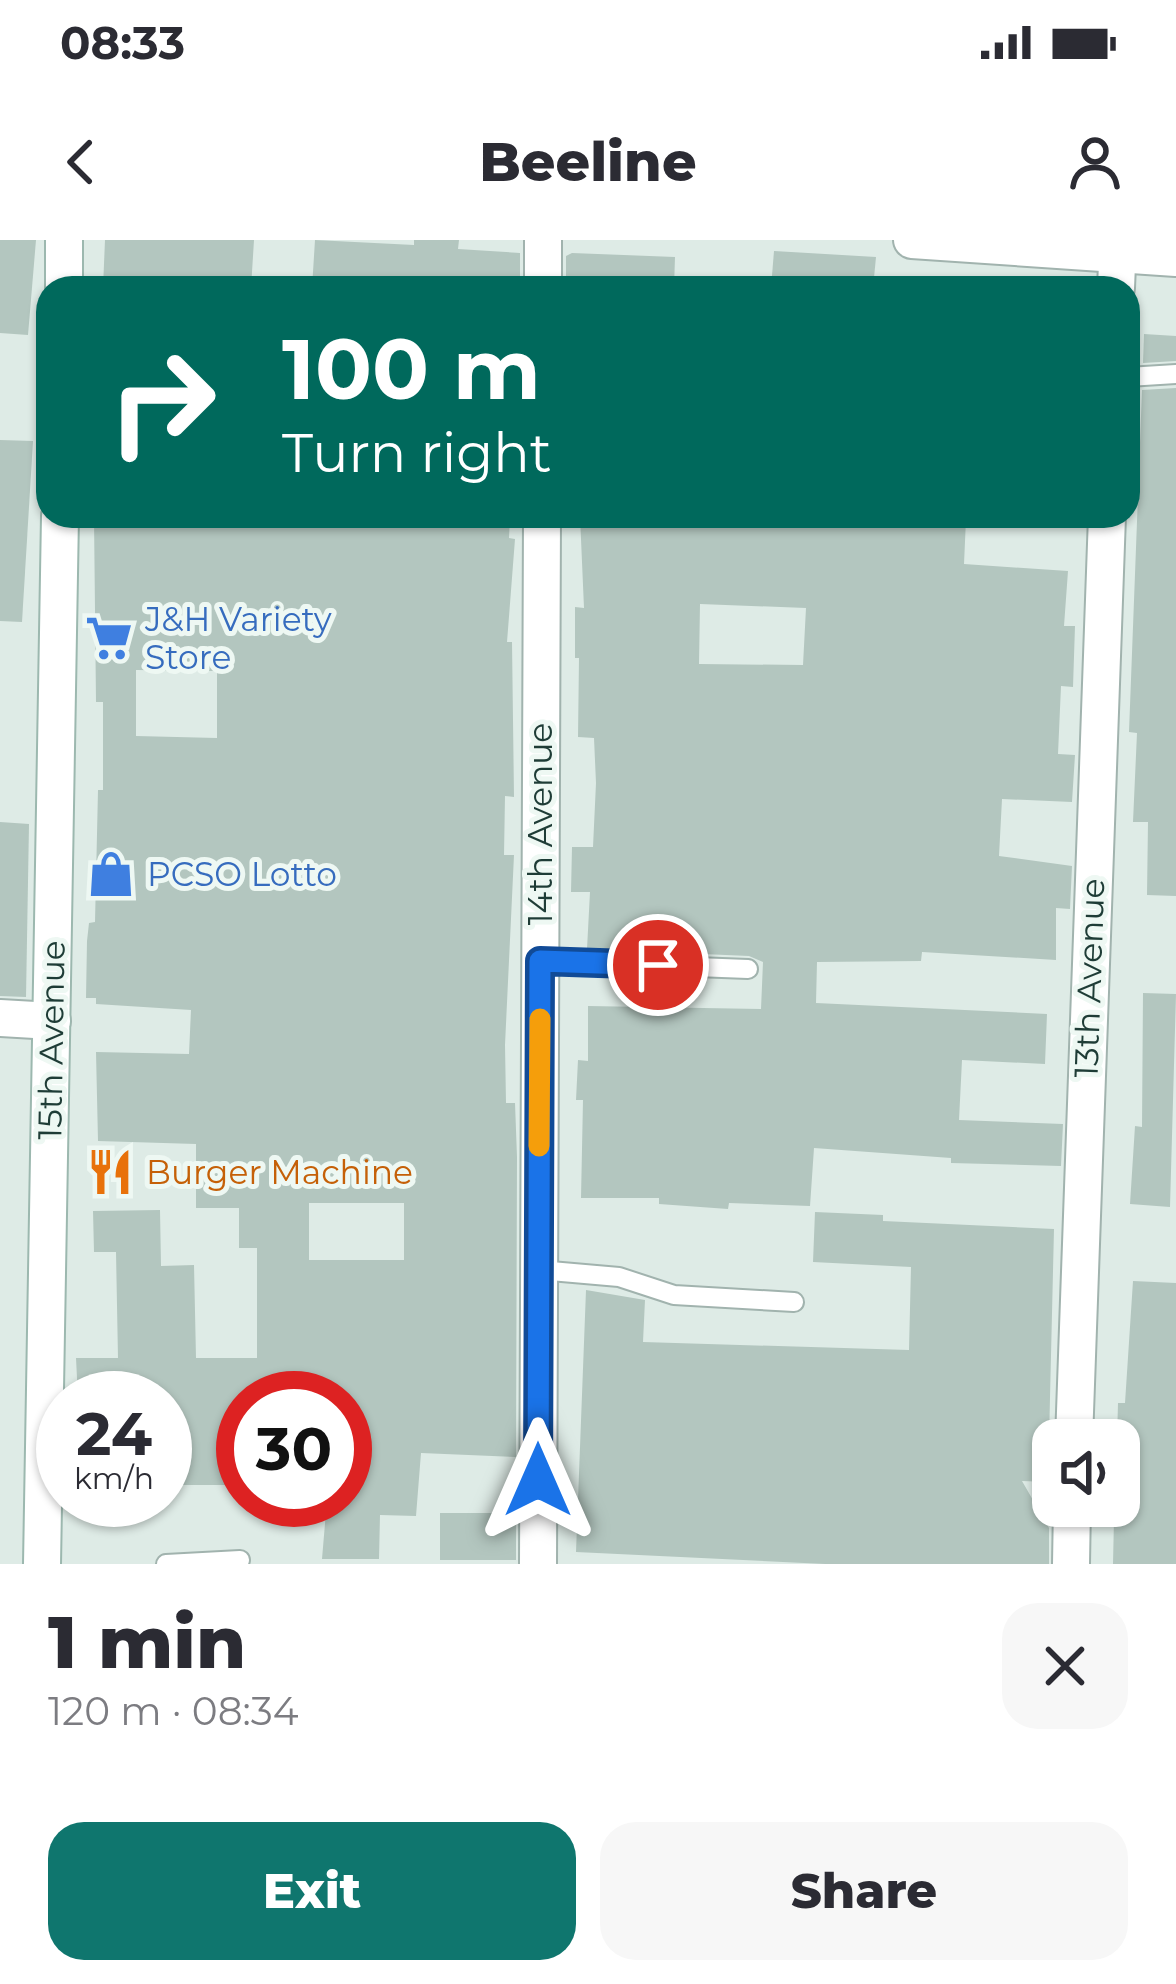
<!DOCTYPE html>
<html lang="en">
<head>
<meta charset="utf-8">
<style>
	:root { --surface:#fff; --page:#f7f7f7; --text:#2b2b33; --muted:#7c7c81; --accent:#0f766e }
	body { margin:0; font-family:Montserrat,sans-serif; background:var(--page); color:var(--text); height:100vh; display:flex; flex-direction:column; font-size:45px; white-space:nowrap }
	* { box-sizing:border-box; margin:0 }
	p { font-size:39px; color:var(--muted) }
	.icon { flex:none; width:66px; height:66px; fill:none; stroke:currentColor; stroke-width:2; stroke-linecap:round; stroke-linejoin:round }
	.map { position:relative; height:1324px; overflow:hidden }
	.panel { display:flex; flex-direction:column; background:var(--surface); flex:1 }
	.panel>* { flex:none }
	.top-card { position:absolute; left:36px; top:36px; width:1104px; height:252px; border-radius:36px; box-shadow:0 3px 9px #0004; background:#00695c; color:#fff; overflow:hidden }
	.fabs { position:absolute; left:1032px; top:1179px; display:grid; gap:24px }
	.fabs a { display:grid; place-items:center; width:108px; height:108px; border-radius:24px; background:var(--surface); box-shadow:0 3px 9px #0004; font-size:60px }
	.speed { position:absolute; left:36px; top:1131px; display:flex; gap:24px; font-size:60px; font-weight:700; text-align:center }
	.speed>* { display:grid; place-content:center; width:156px; height:156px; border-radius:50%; background:var(--surface); box-shadow:0 3px 9px #0004; line-height:1 }
	.speed small { font-size:30px; font-weight:400 }
	.speed .limit { border:18px solid #d22; background:#fff; color:#111 }
	.pin { position:absolute; display:grid; place-items:center; width:102px; height:102px; color:#fff; margin:-51px; border:6px solid #fff; border-radius:50%; box-shadow:0 3px 12px #0007 }
	.me { position:absolute; width:132px; margin:-66px; rotate:0deg; stroke-linejoin:round; filter:drop-shadow(0 0 9px #0008) }
	.turn { display:flex; align-items:center; gap:42px; height:252px; padding:0 48px; font-size:54px }
	.turn .icon { width:156px; height:156px; stroke-width:2.5 }
	.turn b { display:block; font-size:84px; line-height:102px }
	.round { display:grid; place-items:center; flex:none; width:126px; height:126px; border-radius:36px; background:var(--page) }
	.summary { display:flex; align-items:center; justify-content:space-between; height:204px; padding:0 48px }
	h1 { font-size:72px; font-weight:800; line-height:90px }
	.primary-button { display:flex; gap:24px; margin-top:auto; padding:24px 48px }
	.primary-button a { flex:1; height:138px; border-radius:36px; background:var(--accent); color:#fff; font-size:48px; font-weight:800; line-height:138px; text-align:center }
	.primary-button a+a { background:var(--page); color:var(--text) }
	.status { display:flex; justify-content:space-between; align-items:center; height:84px; padding:0 60px; background:var(--surface); direction:ltr }
	.status svg { height:33px; fill:currentColor }
	header { display:flex; justify-content:space-between; align-items:center; height:156px; padding:0 48px; background:var(--surface); font-size:54px; font-weight:800 }
	.map>svg:first-child { display:block }
	.building { fill:#b3c6bf; fill-rule:evenodd }
	.lines { fill:none; stroke-linecap:round; stroke-linejoin:round }
	.service-casing { stroke:#a1b3ae; stroke-width:22 }
	.minor-casing { stroke:#a1b3ae; stroke-width:40 }
	.tertiary-casing { stroke:#a1b3ae; stroke-width:40 }
	.secondary-casing { stroke:#9cb8af; stroke-width:40 }
	.service { stroke:#fff; stroke-width:18 }
	.minor { stroke:#fff; stroke-width:36 }
	.tertiary { stroke:#fff; stroke-width:36 }
	.secondary { stroke:#fff; stroke-width:36 }
	.route-casing { stroke:#114b97; stroke-width:30 }
	.route { stroke:#1a73e8; stroke-width:21 }
	.slow { stroke:#f59e0b; stroke-width:21 }
	.labels { text-anchor:middle; dominant-baseline:central; stroke-width:10; stroke-linejoin:round; paint-order:stroke }
	.shop-label { font-size:33px; fill:#366cbe; stroke:#eef8f3; text-anchor:start }
	.street-label { font-size:33px; fill:#1e3c36; stroke:#eef8f3 }
	.food-label { font-size:33px; fill:#c56008; stroke:#eef8f3; text-anchor:start }
</style>
</head>
<body>
<div class="status"><b>08:33</b><svg viewBox="0 0 49 12"><path d="M0 12V9h3v3zM5 12V6h3v6zM10 12V3h3v9zM15 12V0h3v12zM26 1h20v11H26zM47 4h2v5h-2z"/></svg></div>
<header><svg class="icon" aria-label="back" viewBox="0 0 24 24"><path d="M15 5l-7 7 7 7"/></svg>Beeline<svg class="icon" aria-label="person" viewBox="0 0 24 24"><circle cx="12" cy="8" r="4"/><path d="M4 21q1-7 8-7t8 7"/></svg></header>
<div class="map">
<svg width="1176" height="1324" viewBox="0 0 1176 1324">
	<rect width="100%" height="100%" fill="#deebe6"/>
	<g class="building">
		<path d="M0,0h36l-8,95 -28,-2z"/>
		<path d="M105,0h149l-3,48h-148z"/>
		<path d="M315,0l99,5v-5h45l-1,9 62,4v35h-208z"/>
		<path d="M774,11l102,6 -3,31h-102z"/>
		<path d="M572,13l103,4 -1,31h-108v-32z"/>
		<path d="M1144,94l32,2v25l-33,2z"/>
		<path d="M1176,148v508l-29,-1 1,-73h-15l4,-89 -8,-1 13,-342z"/>
		<path d="M0,200l33,1 -11,181 -22,-1z"/>
		<path d="M219,276h291l-1,22 6,1 -8,103h5l2,155 -9,-1 -1,59h10l-9,190 1,58h9l2,54 -1,300 -95,-4 -5,63 -36,-1 -1,44h-57l5,-59h18v-102h-102v87h-78v-87h-87l-2,-40h42l-2,-106h-22l-1,-41 67,-1 1,56 33,-1 2,93h61v-110h-18v-40h-43v-64l-98,-3 -2,-89 93,2 2,-44 -95,-6v-6h-10l1,-57 2,-18 6,-1 3,-132h5v-88h-7l-2,-184 125,3zM136,430l81,1v67l-81,-2zM309,963h95v57h-95z"/>
		<path d="M580,276l386,3 -2,45 104,7 -4,55h11l-2,61 -12,-1 -3,68 17,1 -3,47 -70,-3 -3,57 73,10 -2,43 -14,-1v52l-134,-8 -1,9 -104,1 -1,41 231,11 -2,50 -83,-4 -3,60 104,4 -2,42 -110,-3v-5l-137,-10 -4,58 -81,-3 -1,6 -69,-5v-6h-78l2,-98h-7l2,-40 10,1v-55l173,3 2,-47 -14,-6 -162,-7 3,-57h-19l1,-45h21l3,-64 -2,-45 -16,-1 1,-79h-4v-51l9,1zM700,364l106,4 -3,57 -104,-1z"/>
		<path d="M0,582l29,2 -3,173 -26,-1z"/>
		<path d="M1143,753l33,1 -6,213 -40,-3 5,-78 7,1z"/>
		<path d="M815,972l68,3v6l171,8 -6,253 -26,-1 27,47v36h-224l-249,-12 10,-262 59,10 -2,42 266,8 2,-83 -98,-5z"/>
		<path d="M1133,1041l43,2v281h-63l1,-45h12v-79h-9l1,-37h7z"/>
		<rect x="440" y="1273" width="76" height="47"/>
	</g>
	<g class="lines">
		<defs>
			<g id="service">
				<path d="M1128,137l48,-3"/>
				<path d="M540,721l208,8"/>
				<path d="M539,1030l80,7 55,18 120,7"/>
				<path d="M166,1324l74,-4"/>
			</g>
			<g id="minor">
				<path d="M543,48v-48"/>
				<path d="M1116,48l2,-48"/>
				<path d="M0,778l52,3"/>
				<path d="M1074,1200l33,-924"/>
				<path d="M538,1324l4,-1048"/>
				<path d="M1071,1324l1,-58"/>
			</g>
			<path id="tertiary" d="M912,0l264,18"/>
			<g id="secondary">
				<path d="M64,48v-48"/>
				<path d="M42,1324l18,-1048"/>
			</g>
		</defs>
		<use href="#service" class="service-casing"/>
		<use href="#minor" class="minor-casing"/>
		<use href="#tertiary" class="tertiary-casing"/>
		<use href="#secondary" class="secondary-casing"/>
		<use href="#service" class="service"/>
		<use href="#minor" class="minor"/>
		<use href="#tertiary" class="tertiary"/>
		<use href="#secondary" class="secondary"/>
	</g>
	<g class="lines">
		<defs>
			<path id="route" d="M538,1240l2,-519 118,4"/>
		</defs>
		<use href="#route" class="route-casing"/>
		<use href="#route" class="route"/>
		<path class="slow" d="M539,906l1,-127"/>
	</g>
	<defs>
		<symbol id="supermarket-bare" viewBox="-9 -9 18 18"><path d="M-6-5.5h2.5l.6 2H6L4.5 2H-2.5L-4.4-4H-6ZM-1.5 3.2a1.3 1.3 0 1 0 .1 0ZM3 3.2a1.3 1.3 0 1 0 .1 0Z" fill="#3f7fe0" stroke="#eef8f3" stroke-width="2.5" paint-order="stroke"/></symbol>
		<symbol id="shop-bare" viewBox="-9 -9 18 18"><path d="M-5-2.5h2.3a2.7 3.5 0 0 1 5.4 0H5L5.5 6h-11ZM-1.5-2.5h3a1.5 2.3 0 0 0-3 0Z" fill="#3f7fe0" stroke="#eef8f3" stroke-width="2.5" paint-order="stroke"/></symbol>
		<symbol id="restaurant-bare" viewBox="-9 -9 18 18"><path d="M-5-6h1v4h1v-4h1v4h1v-4h1v5L-1.5 .5V6h-2V.5L-5-1ZM5-6V6H3V1.5H1.5Q1.5-4 5-6Z" fill="#e8710a" stroke="#eef8f3" stroke-width="2.5" paint-order="stroke"/></symbol>
	</defs>
	<g fill-rule="evenodd">
		<use href="#supermarket-bare" x="76" y="365" width="66" height="66"/>
		<use href="#shop-bare" x="78" y="601" width="66" height="66"/>
		<use href="#restaurant-bare" x="77" y="899" width="66" height="66"/>
	</g>
	<g class="labels">
		<g class="shop-label">
			<text x="145" y="379">J&amp;H Variety<tspan x="145" dy="38">Store</tspan></text>
			<text x="147" y="634">PCSO Lotto</text>
		</g>
		<g class="street-label">
			<text transform="translate(540 584) rotate(-90)">14th Avenue</text>
			<text transform="translate(1089 738) rotate(-88)">13th Avenue</text>
			<text transform="translate(51 800) rotate(-89)">15th Avenue</text>
		</g>
		<g class="food-label">
			<text x="146" y="932">Burger Machine</text>
		</g>
	</g>
</svg>
<div class="fabs">
<a><svg class="icon" aria-label="sound" viewBox="0 0 24 24"><path d="M4 9h4l5-4v14l-5-4H4zM17 9q2 3 0 6"/></svg></a>
</div>
<div class="speed"><div>24<small>km/h</small></div><div class="limit">30</div></div>
<div class="pin" style="left:658px;top:725px;background:#d93025"><svg class="icon" aria-label="arrive" viewBox="0 0 24 24"><path d="M6 21V4h12l-3 4 3 4H6"/></svg></div>
<svg class="me" style="left:538px;top:1240px" viewBox="-20 -20 40 40"><path d="M0-17L14 15 0 8-14 15z" fill="#1a73e8" stroke="#fff" stroke-width="4"/></svg>
<div class="top-card">
<div class="turn"><svg class="icon" aria-label="right" viewBox="0 0 24 24"><path d="M7 20v-9h11M14 6l5 5-5 5"/></svg><div><b>100 m</b>Turn right</div></div>
</div>
</div>
<section class="panel">
<div class="summary"><div><h1>1 min</h1><p>120 m · 08:34</p></div><a class="round"><svg class="icon" aria-label="close" viewBox="0 0 24 24"><path d="M6 6l12 12M18 6L6 18"/></svg></a></div>
<div class="primary-button"><a>Exit</a><a>Share</a></div>
</section>
</body>
</html>
